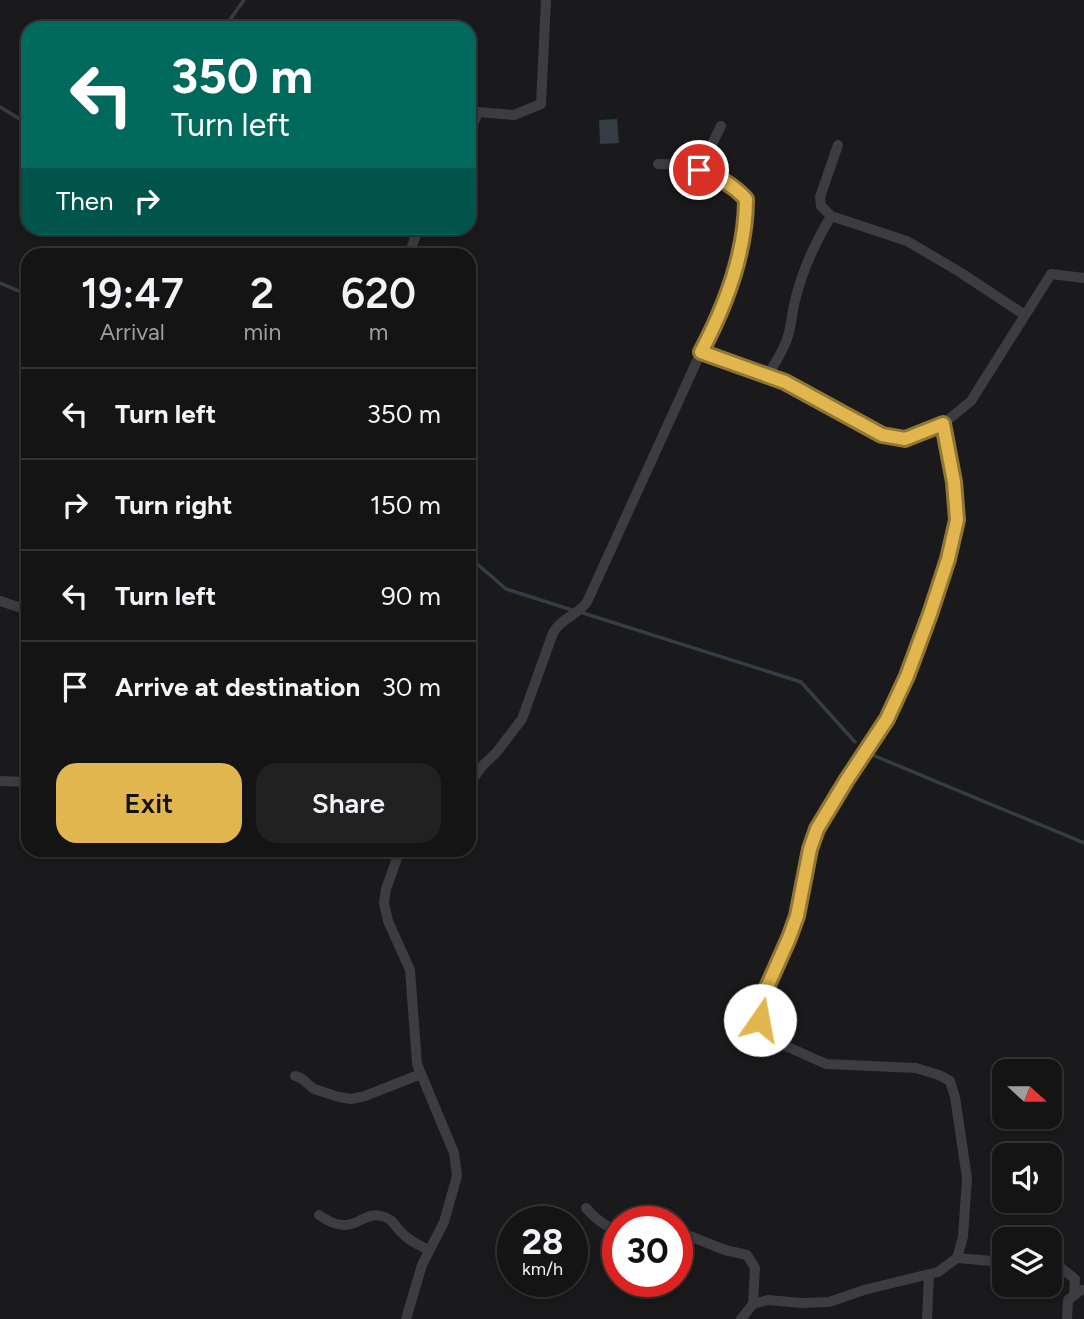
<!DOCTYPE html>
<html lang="en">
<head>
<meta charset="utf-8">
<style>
	:root { --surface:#141415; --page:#212122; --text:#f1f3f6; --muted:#9d9ea0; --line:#333334; --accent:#e1b64e }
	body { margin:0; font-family:Figtree,sans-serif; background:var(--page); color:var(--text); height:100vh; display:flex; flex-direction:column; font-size:26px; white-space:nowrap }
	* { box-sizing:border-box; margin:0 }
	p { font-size:23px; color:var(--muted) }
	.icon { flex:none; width:38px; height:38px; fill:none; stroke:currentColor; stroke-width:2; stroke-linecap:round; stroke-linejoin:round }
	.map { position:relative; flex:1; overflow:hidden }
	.details { position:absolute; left:21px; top:248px; width:455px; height:609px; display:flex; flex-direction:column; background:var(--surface); border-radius:21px; box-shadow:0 4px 10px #0003,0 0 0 2px var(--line) }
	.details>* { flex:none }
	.hud { position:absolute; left:21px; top:21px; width:455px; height:214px; border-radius:21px; box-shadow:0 4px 10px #0003,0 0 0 2px var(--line); background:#00695c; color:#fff; overflow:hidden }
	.needle { width:46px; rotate:111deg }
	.fabs { position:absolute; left:992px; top:1059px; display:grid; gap:14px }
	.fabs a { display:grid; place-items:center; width:70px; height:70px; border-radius:14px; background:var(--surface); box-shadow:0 4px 10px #0003,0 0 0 2px var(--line); font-size:35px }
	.speed { position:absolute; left:497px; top:1206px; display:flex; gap:14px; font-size:35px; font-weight:700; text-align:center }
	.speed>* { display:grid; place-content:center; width:91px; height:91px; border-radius:50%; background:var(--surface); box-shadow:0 4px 10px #0003,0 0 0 2px var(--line); line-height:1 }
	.speed small { font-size:18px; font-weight:400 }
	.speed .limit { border:10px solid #d22; background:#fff; color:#111 }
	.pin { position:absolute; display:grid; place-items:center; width:60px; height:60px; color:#fff; margin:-30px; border:4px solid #fff; border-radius:50%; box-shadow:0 2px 7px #0007 }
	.me { position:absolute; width:77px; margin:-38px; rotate:12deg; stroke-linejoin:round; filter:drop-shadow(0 0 5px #0008) }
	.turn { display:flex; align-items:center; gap:24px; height:147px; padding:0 35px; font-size:32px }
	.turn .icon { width:91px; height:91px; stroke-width:2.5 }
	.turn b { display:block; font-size:49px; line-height:60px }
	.then { display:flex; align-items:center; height:66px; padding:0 35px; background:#0003; gap:14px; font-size:26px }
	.eta { display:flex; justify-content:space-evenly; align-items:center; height:119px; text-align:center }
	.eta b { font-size:42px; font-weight:600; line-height:49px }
	.button { display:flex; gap:14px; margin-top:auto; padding:14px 35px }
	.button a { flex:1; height:80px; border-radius:21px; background:var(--accent); color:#111; font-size:28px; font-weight:600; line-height:80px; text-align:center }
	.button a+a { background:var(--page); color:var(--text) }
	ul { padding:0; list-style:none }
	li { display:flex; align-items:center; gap:21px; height:91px; padding:0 35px; border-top:2px solid var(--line) }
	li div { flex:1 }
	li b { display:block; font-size:26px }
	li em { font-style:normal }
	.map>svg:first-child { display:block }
	.water { fill:#353d44 }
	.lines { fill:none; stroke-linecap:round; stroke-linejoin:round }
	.stream { stroke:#353d44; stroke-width:3.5 }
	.street { stroke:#3c3c41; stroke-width:10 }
	.route-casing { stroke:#927633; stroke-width:18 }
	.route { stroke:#e1b64e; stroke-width:12 }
</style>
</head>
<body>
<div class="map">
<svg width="1084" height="1319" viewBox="0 0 1084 1319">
	<rect width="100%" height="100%" fill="#1a1a1c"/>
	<path class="water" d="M617,119l2,24 -19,1 -1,-24z"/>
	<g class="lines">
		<g class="stream">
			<path d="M224,28l20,-28"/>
			<path d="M0,107l28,17"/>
			<path d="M0,283l28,12"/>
			<path d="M469,557l37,32 66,21"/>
			<path d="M580,612l221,70 54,60"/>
			<path d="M875,756l209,87"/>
		</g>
		<g class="street">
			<path d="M469,134l9,-22 36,3 27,-11 5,-104"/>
			<path d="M838,145l-18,52 1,9 10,10 76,25 51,30 67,44"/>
			<path d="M658,164c25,0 55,6 76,22 5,4 8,9 12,13 0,54 -20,106 -45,153"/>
			<path d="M699,170l22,-44"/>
			<path d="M409,256l9,-28"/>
			<path d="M768,375c7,-12 16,-25 20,-39 4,-13 4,-26 8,-39 7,-28 20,-56 35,-81"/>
			<path d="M0,601l28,9"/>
			<path d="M0,781l28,1"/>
			<path d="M469,785l14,-20 13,-12 26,-34 31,-86c8,-15 25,-18 34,-31l114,-250 84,30 97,53 23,4 38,-15 28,-23 80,-127 33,4"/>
			<path d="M400,850l-14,39 -2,14 4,18 22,49 7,94 37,89 3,23 -13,46 -22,43 -16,54"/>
			<path d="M295,1076l6,2 13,11 25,8 12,2 14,-3 56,-22"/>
			<path d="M586,1208c8,9 19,20 32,21"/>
			<path d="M319,1215c7,5 16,10 25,10 14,1 22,-13 37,-9 13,3 12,8 20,16 8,9 18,13 28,18"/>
			<path d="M677,1231l48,19 22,5 8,13 -2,36"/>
			<path d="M957,1258l47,4"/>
			<path d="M1050,1265l11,3 14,11 -1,16"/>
			<path d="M741,1319l12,-15 15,-4 34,3 27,-1 35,-12 74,-18 19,-14 6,-21 4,-59 -12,-81 -5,-16 -11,-6 -23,-7 -90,-4 -56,-25 -10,-19 4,-26 25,-56 8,-22 13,-67 7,-20 16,-27 54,-83 20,-43 23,-62 18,-54 8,-40 -2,-38 -11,-58"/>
			<path d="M927,1319l2,-45"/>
			<path d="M1067,1319l1,-19 13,-10h3"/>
		</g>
	</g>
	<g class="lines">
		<defs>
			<path id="route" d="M699,170c19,6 34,15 47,29 0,54 -20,106 -45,153l84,30 97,53 23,4 38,-15 11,58 3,38 -9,39 -18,55 -23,62 -20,43 -41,62 -29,48 -7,20 -13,67 -8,22 -25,56 -4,26"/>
		</defs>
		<use href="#route" class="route-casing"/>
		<use href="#route" class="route"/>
	</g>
</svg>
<div class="fabs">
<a><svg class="needle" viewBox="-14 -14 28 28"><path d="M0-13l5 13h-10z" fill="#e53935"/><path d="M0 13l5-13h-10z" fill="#9d9ea0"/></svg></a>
<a><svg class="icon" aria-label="sound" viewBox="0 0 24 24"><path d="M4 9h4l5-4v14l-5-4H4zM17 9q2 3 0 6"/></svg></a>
<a><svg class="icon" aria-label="layers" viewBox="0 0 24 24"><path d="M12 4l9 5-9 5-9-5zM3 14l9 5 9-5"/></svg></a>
</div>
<div class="speed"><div>28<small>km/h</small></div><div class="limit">30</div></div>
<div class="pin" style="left:699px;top:170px;background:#d93025"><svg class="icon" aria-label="arrive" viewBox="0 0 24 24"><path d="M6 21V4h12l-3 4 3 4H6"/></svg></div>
<svg class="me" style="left:760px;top:1020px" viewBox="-20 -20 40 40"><circle r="19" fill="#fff"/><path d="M0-13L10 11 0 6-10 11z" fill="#e1b64e"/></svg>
<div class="hud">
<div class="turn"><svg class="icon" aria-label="left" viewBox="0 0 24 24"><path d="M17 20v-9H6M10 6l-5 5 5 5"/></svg><div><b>350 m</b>Turn left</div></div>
<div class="then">Then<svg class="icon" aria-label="right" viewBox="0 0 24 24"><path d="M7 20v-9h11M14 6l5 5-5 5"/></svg></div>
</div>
<section class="details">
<div class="eta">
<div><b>19:47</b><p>Arrival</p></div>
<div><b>2</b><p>min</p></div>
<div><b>620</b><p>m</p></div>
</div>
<ul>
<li><svg class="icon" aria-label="left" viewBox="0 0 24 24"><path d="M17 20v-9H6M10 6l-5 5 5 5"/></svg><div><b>Turn left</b></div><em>350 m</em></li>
<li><svg class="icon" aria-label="right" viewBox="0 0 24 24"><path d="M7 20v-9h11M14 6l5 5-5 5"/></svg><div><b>Turn right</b></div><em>150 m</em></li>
<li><svg class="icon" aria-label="left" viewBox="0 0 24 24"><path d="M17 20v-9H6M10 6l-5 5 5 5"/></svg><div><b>Turn left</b></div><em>90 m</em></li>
<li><svg class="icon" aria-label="arrive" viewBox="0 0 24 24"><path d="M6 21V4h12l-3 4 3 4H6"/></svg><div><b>Arrive at destination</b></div><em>30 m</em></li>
</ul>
<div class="button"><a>Exit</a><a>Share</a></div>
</section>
</div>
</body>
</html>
